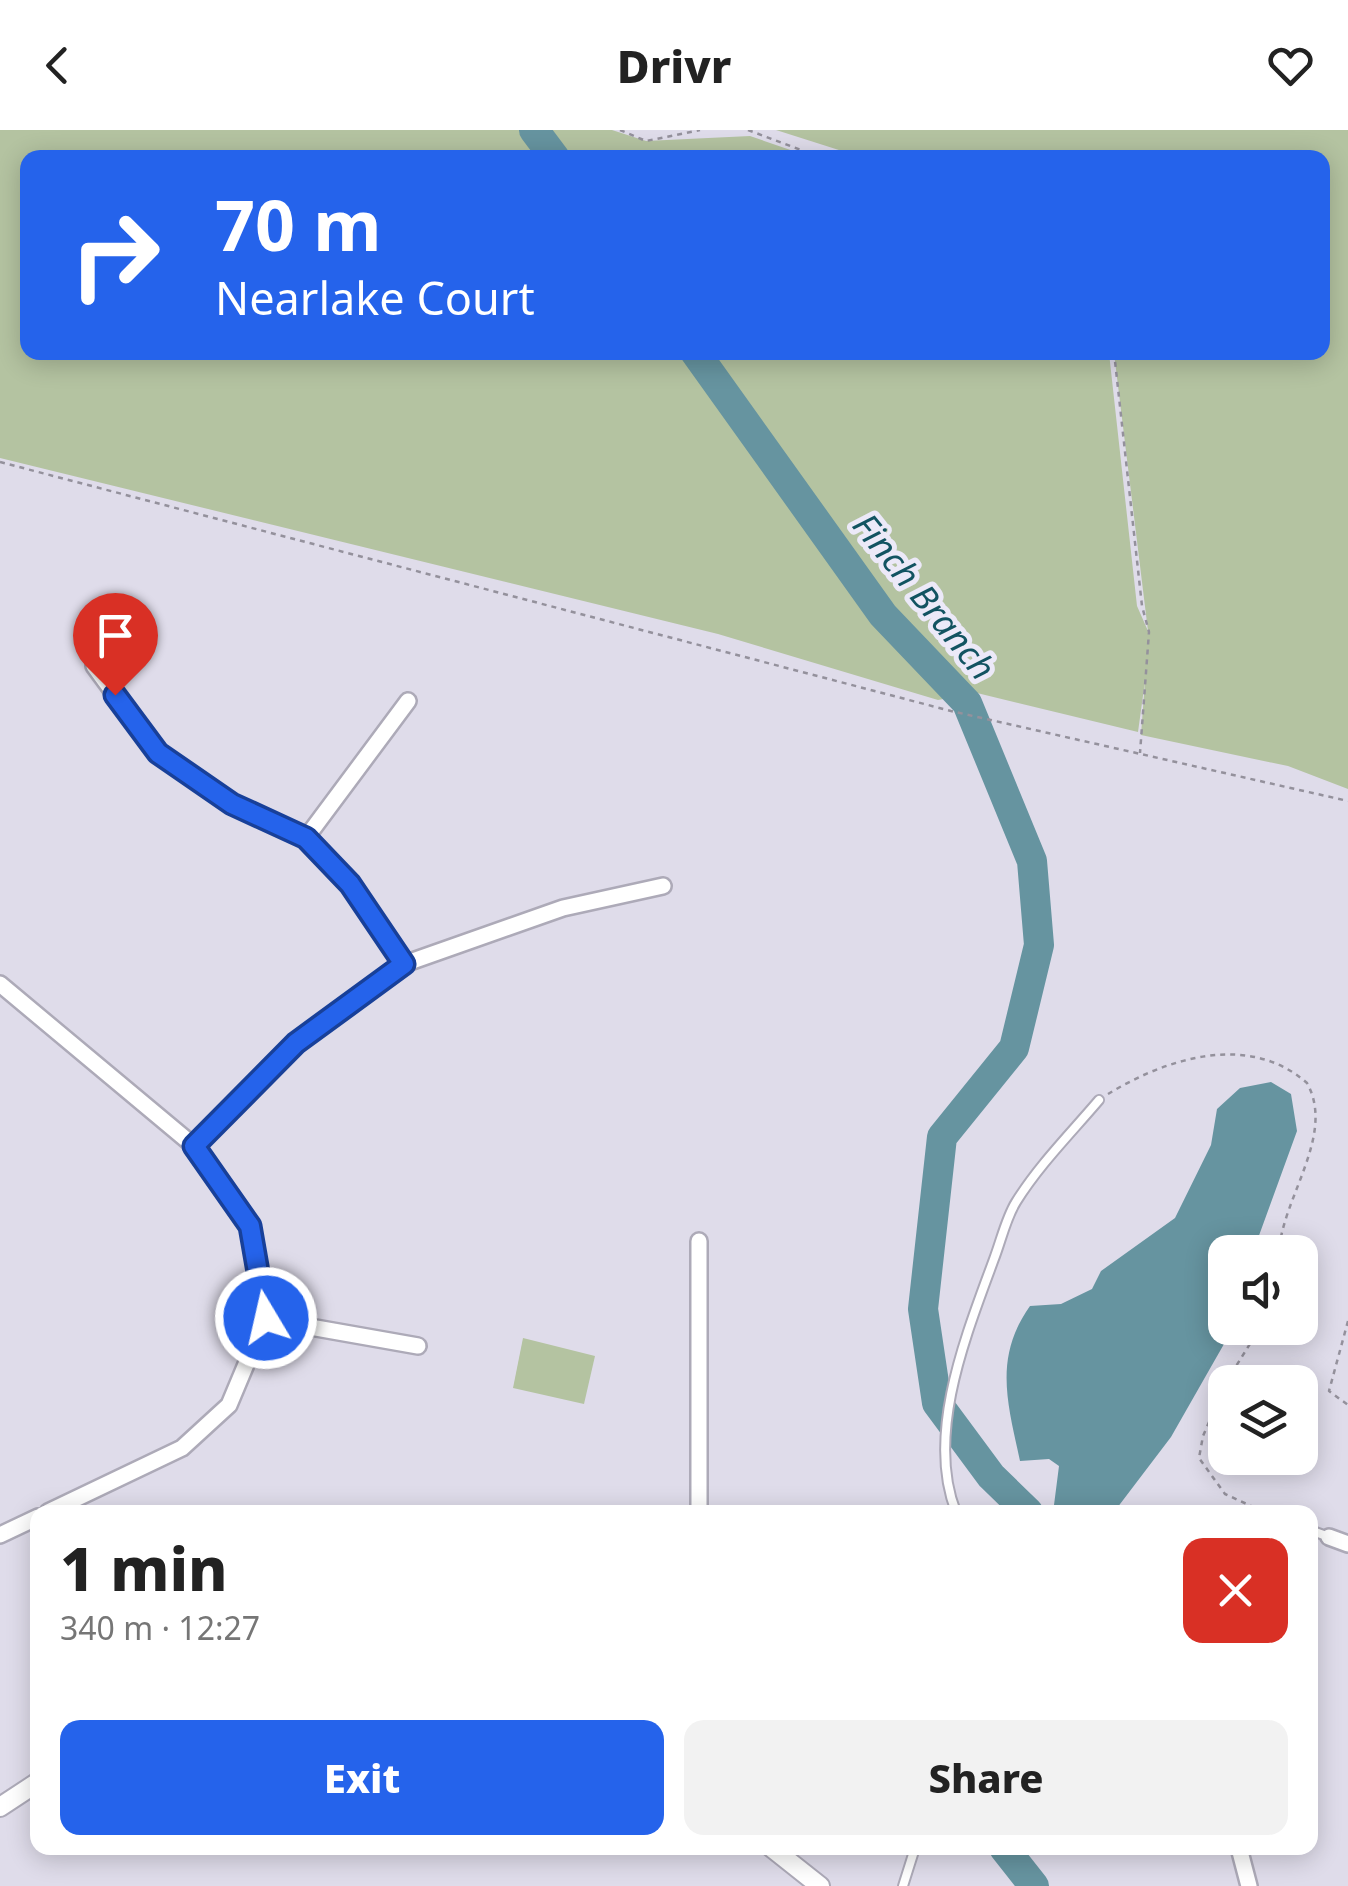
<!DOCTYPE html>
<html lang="en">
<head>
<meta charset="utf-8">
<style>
	:root { --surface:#fff; --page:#f2f2f2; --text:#222; --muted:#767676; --accent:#2563eb }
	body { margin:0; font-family:"Noto Sans",sans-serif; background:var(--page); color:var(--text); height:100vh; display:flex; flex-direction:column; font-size:38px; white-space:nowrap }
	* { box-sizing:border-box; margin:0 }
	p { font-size:32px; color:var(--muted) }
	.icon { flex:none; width:55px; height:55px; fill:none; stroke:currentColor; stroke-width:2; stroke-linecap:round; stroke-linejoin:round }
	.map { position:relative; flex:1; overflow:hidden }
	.drawer { position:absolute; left:30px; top:1375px; width:1288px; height:350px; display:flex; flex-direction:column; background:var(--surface); border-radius:20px; box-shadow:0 5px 25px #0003 }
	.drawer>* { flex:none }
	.guide { position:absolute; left:20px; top:20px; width:1310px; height:210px; border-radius:20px; box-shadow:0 5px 25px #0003; background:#2563eb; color:#fff; overflow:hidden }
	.controls { position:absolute; left:1208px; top:1105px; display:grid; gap:20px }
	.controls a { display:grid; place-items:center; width:110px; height:110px; border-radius:20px; background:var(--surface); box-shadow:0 5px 25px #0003; font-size:50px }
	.pin { position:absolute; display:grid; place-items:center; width:85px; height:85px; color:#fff; margin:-102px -42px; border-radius:50% 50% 50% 0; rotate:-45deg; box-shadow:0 0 10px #0007 }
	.pin .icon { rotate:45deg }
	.me { position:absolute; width:110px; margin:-55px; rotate:351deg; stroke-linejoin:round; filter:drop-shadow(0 0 8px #0008) }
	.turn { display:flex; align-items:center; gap:35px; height:210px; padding:0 30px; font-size:45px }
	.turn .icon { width:130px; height:130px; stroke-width:2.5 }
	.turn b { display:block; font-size:70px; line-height:85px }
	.round { display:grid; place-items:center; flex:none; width:105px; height:105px; border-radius:20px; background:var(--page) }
	.summary { display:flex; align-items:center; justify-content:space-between; height:170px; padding:0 30px }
	h1 { font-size:60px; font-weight:800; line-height:75px }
	.button { display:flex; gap:20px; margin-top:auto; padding:20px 30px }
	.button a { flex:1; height:115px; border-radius:20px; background:var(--accent); color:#fff; font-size:40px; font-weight:800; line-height:115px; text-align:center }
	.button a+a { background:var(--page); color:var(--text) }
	header { display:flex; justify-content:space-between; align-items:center; height:130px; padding:0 30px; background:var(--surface); font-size:45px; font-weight:800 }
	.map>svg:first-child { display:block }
	.green { fill:#b4c3a1 }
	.water { fill:#6694a0 }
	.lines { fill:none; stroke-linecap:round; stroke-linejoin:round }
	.river { stroke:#6694a0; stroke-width:30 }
	.service-casing { stroke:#adaab8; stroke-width:12 }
	.minor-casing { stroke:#adaab8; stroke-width:20 }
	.tertiary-casing { stroke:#adaab8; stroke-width:22 }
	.path { stroke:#94919c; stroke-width:2.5; stroke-dasharray:5 5; stroke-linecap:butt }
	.service { stroke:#fff; stroke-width:8 }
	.minor { stroke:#fff; stroke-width:15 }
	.tertiary { stroke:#fff; stroke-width:18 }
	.route-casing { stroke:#184099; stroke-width:25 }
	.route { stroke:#2563eb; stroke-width:18 }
	.labels { text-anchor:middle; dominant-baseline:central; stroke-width:10; stroke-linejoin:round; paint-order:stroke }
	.water-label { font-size:35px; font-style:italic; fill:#125361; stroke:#ece9f8 }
</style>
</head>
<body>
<header><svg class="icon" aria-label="back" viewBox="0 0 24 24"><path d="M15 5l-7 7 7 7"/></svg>Drivr<svg class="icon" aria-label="heart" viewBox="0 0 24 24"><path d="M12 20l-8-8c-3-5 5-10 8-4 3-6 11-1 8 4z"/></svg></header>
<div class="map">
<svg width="1348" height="1756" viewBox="0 0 1348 1756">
	<rect width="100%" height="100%" fill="#dfdcea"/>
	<g class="green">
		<path d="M0,0h612l34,11 104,-5 61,21 -783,1v194l1081,1 28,253 11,25 -34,-278 208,-1v-194h-458l-88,-28h572v659l-60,-23 -147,-31 4,-54 -7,51 -161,-39 -39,7 -220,-66 -718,-176z"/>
		<path d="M523,1208l72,18 -11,48 -71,-16z"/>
	</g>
	<path class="water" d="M1271,952l20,12 6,37 -44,121h-28v76h4l-5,16 -53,93 -57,75h-54l-6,-7 5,-39 -10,-7 -29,2c-12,-57 -27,-103 10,-155l31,-2 31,-15 9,-18 74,-53 36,-73 6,-36 23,-21z"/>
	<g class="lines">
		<g class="river">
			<path d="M534,0l21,28"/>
			<path d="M695,222l188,263 84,88 65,158 7,84 -25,103 -72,89 -19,172 14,94 54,73 37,36"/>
			<path d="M1004,1718l30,38"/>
		</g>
		<defs>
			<g id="service">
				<path d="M956,1382c-31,-78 11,-179 38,-253 7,-18 12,-41 22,-57 23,-37 55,-69 83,-102"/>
				<path d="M1310,1400l19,7"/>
				<path d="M903,1756l12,-38"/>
			</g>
			<g id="minor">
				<path d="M94,536l64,87 74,51 74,34 43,46 55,80"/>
				<path d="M306,708l102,-137"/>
				<path d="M0,854l194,162 56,80 15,93 -36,86 -47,43 -134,64"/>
				<path d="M194,1016l102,-103 108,-79 159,-56 100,-22"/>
				<path d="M265,1189l153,27"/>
				<path d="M699,1382v-271"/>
				<path d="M0,1405l38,-18"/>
				<path d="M1329,1407l19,7"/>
				<path d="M1239,1718l10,38"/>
			</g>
			<g id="tertiary">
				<path d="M0,1677l38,-25"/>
				<path d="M772,1718l48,38"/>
			</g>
		</defs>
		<use href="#service" class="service-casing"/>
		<use href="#minor" class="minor-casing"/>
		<use href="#tertiary" class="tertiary-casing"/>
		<g class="path">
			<path d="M620,0l26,11 54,-11"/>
			<path d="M748,0l74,28"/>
			<path d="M1114,222l28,254 7,26 -9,121"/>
			<path d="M0,332l951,249 397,90"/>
			<path d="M1108,964c59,-36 141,-62 199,-11 29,52 -25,115 -28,169"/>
			<path d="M1348,1191l-19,70 19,14"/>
			<path d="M1226,1252l34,-54"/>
			<path d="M1225,1255l-22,51 -4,22 26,36 39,18"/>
		</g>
		<use href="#service" class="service"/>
		<use href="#minor" class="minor"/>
		<use href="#tertiary" class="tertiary"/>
	</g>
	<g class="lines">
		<defs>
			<path id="route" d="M115,565l43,58 74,51 74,34 44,46 54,80 -108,79 -102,103 56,80 16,92"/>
		</defs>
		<use href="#route" class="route-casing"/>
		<use href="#route" class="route"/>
	</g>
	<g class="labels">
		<g class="water-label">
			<text transform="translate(925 466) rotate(51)">Finch Branch</text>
		</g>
	</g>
</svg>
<div class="controls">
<a><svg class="icon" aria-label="sound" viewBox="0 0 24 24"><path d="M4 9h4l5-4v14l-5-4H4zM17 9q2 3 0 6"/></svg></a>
<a><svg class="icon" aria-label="layers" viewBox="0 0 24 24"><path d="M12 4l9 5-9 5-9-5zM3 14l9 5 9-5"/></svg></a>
</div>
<div class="pin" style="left:115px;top:565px;background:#d93025"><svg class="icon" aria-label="arrive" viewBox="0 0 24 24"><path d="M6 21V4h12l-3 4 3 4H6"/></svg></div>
<svg class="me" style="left:266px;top:1188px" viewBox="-20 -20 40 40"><circle r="17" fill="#2563eb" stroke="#fff" stroke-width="3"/><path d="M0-11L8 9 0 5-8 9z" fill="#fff"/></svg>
<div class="guide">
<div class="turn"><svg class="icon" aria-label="right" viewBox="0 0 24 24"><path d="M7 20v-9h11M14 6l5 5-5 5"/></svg><div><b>70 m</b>Nearlake Court</div></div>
</div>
<section class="drawer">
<div class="summary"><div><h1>1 min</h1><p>340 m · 12:27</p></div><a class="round" style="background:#d93025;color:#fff"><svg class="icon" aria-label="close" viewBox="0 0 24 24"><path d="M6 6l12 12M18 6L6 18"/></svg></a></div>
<div class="button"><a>Exit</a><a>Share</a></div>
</section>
</div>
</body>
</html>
